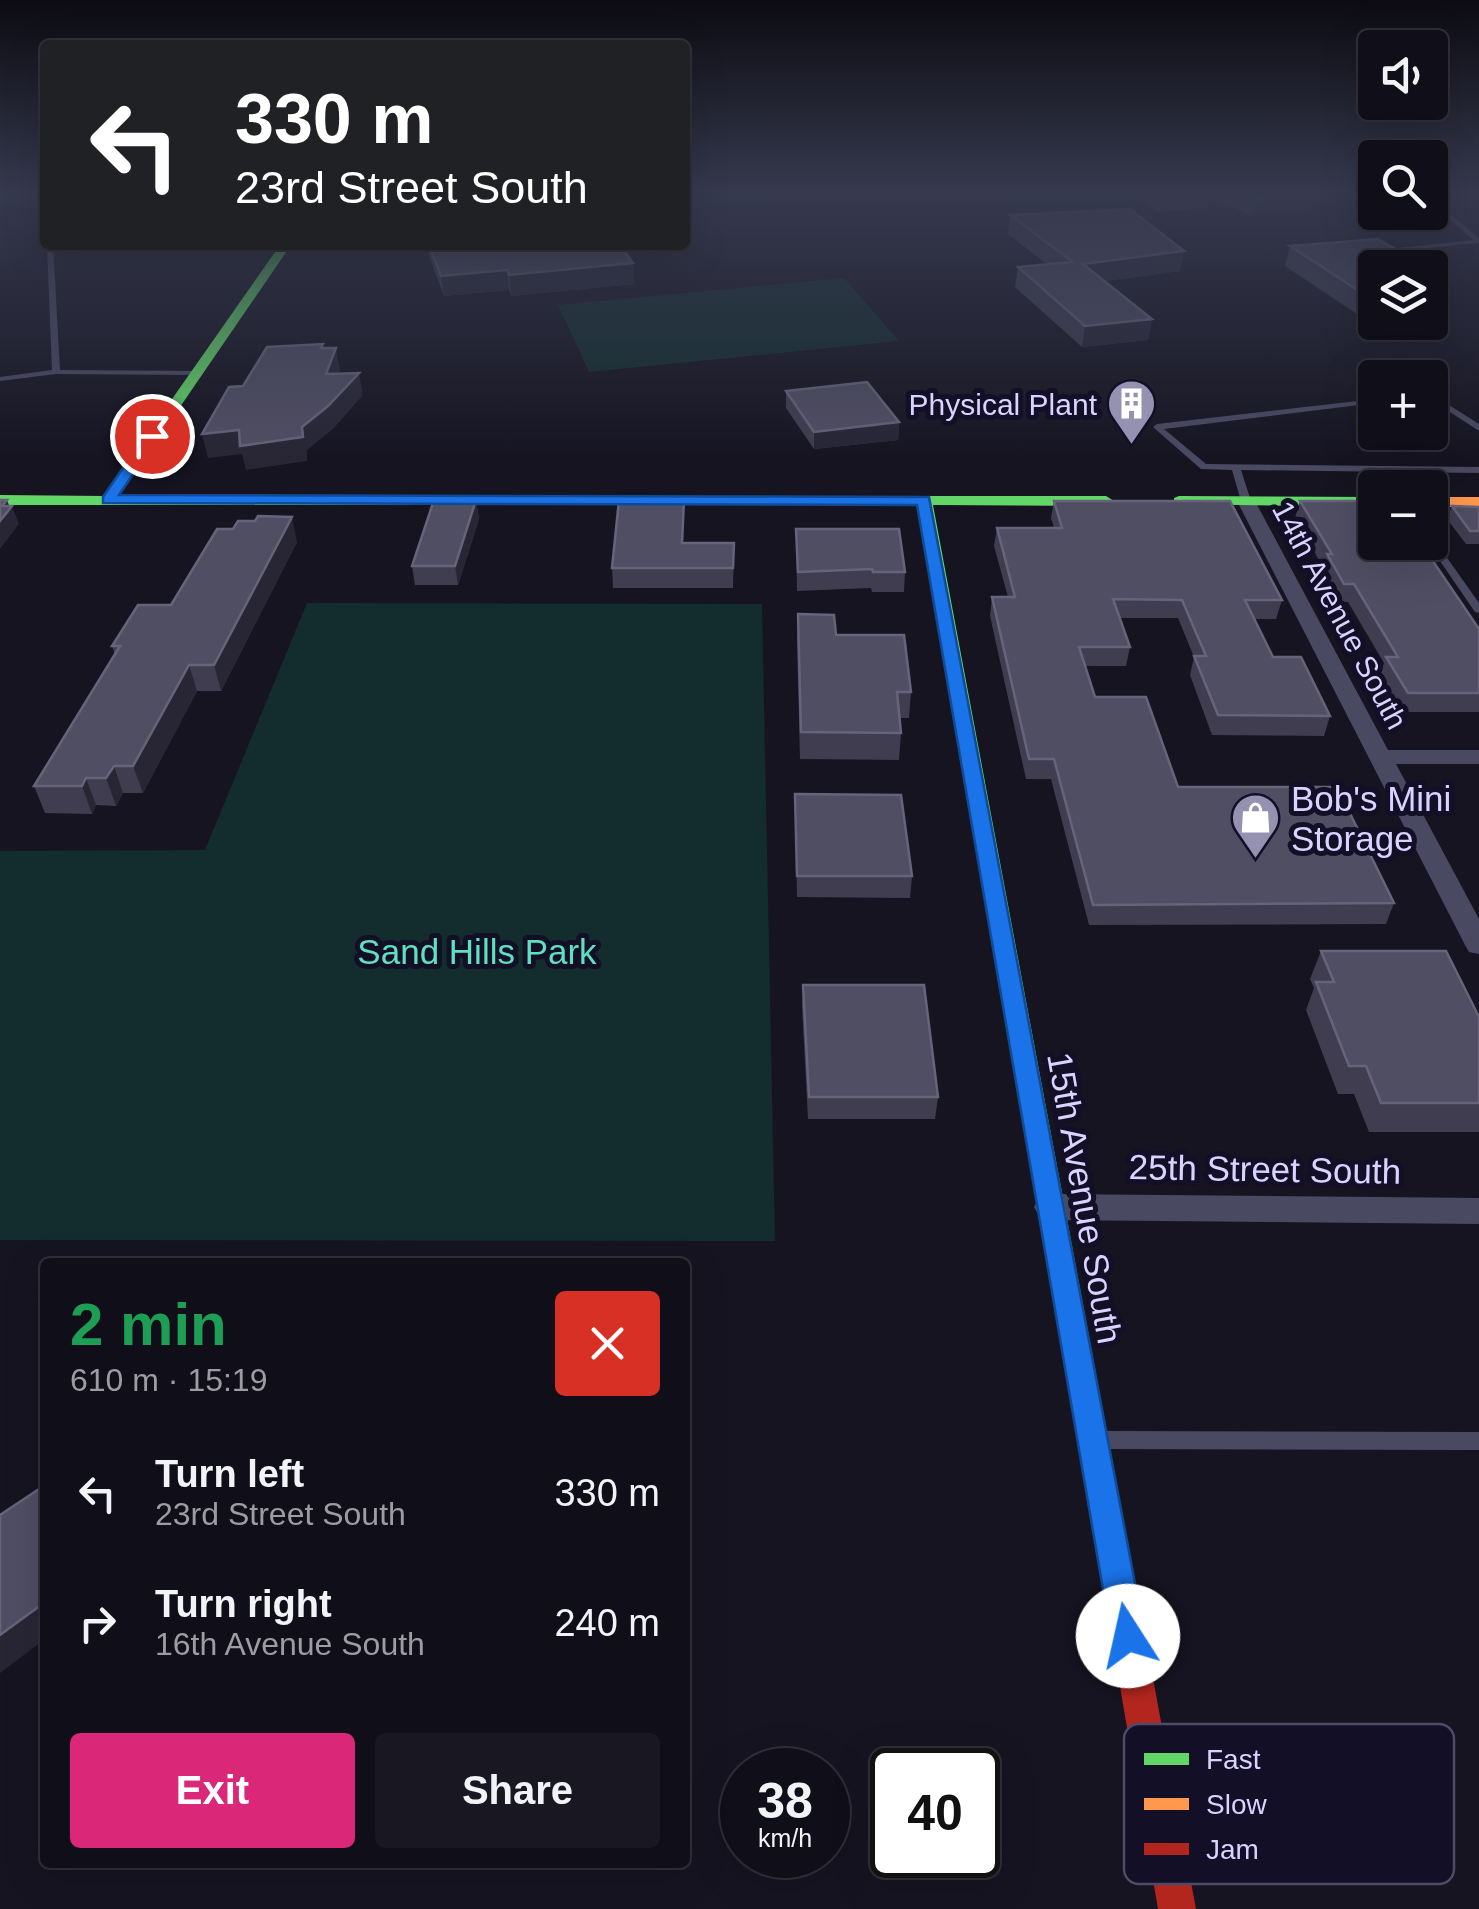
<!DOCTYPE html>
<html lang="en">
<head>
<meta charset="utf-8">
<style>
	:root { --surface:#100f19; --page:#191822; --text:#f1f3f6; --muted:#9c9ca2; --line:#302f38; --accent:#db2777 }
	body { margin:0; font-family:Arial,sans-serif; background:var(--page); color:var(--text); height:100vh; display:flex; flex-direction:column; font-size:38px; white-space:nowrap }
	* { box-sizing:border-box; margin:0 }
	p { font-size:32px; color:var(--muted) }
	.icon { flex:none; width:55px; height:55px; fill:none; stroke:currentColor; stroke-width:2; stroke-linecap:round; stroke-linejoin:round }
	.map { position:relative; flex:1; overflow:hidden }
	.panel { position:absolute; left:40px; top:1258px; width:650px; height:610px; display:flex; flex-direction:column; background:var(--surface); border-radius:10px; box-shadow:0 10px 40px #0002,0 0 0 2px var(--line) }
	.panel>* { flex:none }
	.top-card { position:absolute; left:40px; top:40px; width:650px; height:210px; border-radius:10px; box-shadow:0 10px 40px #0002,0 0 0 2px var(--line); background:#202124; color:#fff; overflow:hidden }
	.fabs { position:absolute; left:1358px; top:30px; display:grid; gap:20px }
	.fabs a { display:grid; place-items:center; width:90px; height:90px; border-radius:10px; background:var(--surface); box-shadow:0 10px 40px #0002,0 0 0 2px var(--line); font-size:50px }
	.speed { position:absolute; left:720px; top:1748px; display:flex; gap:20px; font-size:50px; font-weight:700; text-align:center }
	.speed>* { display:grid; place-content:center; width:130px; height:130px; border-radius:50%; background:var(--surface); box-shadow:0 10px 40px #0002,0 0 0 2px var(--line); line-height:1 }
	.speed small { font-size:25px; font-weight:400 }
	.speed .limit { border:5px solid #111; border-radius:15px; background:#fff; color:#111 }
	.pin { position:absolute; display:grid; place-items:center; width:85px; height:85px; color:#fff; margin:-42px; border:5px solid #fff; border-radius:50%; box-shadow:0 2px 10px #0007 }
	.me { position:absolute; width:110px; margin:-55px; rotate:350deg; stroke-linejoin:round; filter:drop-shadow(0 0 8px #0008) }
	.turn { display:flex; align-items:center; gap:35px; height:210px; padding:0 30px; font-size:45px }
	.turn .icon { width:130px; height:130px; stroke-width:2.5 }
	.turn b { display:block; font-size:70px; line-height:85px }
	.round { display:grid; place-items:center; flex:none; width:105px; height:105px; border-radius:10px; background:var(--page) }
	.head { display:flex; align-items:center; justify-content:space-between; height:170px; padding:0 30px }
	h1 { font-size:60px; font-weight:600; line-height:75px; color:#1e9e55 }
	.primary-button { display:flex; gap:20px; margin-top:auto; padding:20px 30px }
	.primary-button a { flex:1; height:115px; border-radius:10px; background:var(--accent); color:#fff; font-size:40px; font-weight:600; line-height:115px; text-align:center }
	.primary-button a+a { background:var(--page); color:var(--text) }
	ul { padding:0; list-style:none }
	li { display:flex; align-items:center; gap:30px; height:130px; padding:0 30px }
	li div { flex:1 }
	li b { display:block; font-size:38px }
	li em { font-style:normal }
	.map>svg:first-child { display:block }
	.green { fill:#132c2d }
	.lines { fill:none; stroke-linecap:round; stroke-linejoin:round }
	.lane { fill:#4a4962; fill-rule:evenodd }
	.street { fill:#4a4962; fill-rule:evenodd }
	.fast { fill:#63d668; fill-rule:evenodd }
	.slow { fill:#ff974d; fill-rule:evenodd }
	.jam { fill:#b3261e; fill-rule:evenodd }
	.wall { fill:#403d50 }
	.shaded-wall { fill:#282635 }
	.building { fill:#504e63; stroke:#66637b; stroke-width:2.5 }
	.route { fill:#1a73e8; stroke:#114b97; stroke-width:2.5 }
	.labels { text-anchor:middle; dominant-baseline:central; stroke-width:10; stroke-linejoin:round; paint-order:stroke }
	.far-poi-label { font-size:30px; fill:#d9d4ff; stroke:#130f26; text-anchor:end }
	.far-street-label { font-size:30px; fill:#d9d4ff; stroke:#130f26 }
	.poi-label { font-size:35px; fill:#d9d4ff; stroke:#130f26; text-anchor:start }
	.park-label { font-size:35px; fill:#5fe0c0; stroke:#130f26 }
	.street-label { font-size:35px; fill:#d9d4ff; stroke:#130f26 }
	.key { fill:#130f26; stroke:#4e4a67; stroke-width:2.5 }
	.key-label { font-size:28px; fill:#d9d4ff }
</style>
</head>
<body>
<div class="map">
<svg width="1479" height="1909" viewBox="0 0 1479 1909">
	<rect width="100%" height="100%" fill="#161421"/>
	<g class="green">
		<path d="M844,278l55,63 -310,31 -31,-67z"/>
		<path d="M307,603l455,1 13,637 -775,-1v-389l205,-1z"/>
	</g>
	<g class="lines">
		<g class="lane">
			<path d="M1430,197l49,41v5l-102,10 2,-3 94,-10 -43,-38z"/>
			<path d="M47,245h6l7,125 137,1h3v4l-144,-1 -56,7v-4l52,-7z"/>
			<path d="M243,245l7,2 34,-1 3,2 -3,2 -36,1z"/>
			<path d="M1430,393l49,31v7l-49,-32z"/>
			<path d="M1375,399v4l-211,26 42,35 273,3v6l-238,-3 10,31 -5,3 -5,-3 -9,-31 -31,-1 -48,-42 4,-3z"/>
			<path d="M1430,537l3,1 46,65v10l-4,-1 -48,-70h3z"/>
			<path d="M1105,1431l374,1v18l-374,-1 -7,-3 -2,-6 2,-6z"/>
		</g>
		<g class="street">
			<path d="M1246,495l9,6 133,249h91v14h-83l83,155v35l-10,-2 -4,-7 -228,-444z"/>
			<path d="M1050,1194l429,4v26l-429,-4 -11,-4 -5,-9 5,-9z"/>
		</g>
		<g class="fast">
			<path d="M280,245h11l-172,251h987l8,5 -8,5 -173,-1 193,1029 -5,11 -11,4 -11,-4 -5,-11 -177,-1029h-917v-10l104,1z"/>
			<path d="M1179,496l196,1v10l-201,-3v-6z"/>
		</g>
		<rect class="slow" x="1430" y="497" width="49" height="10"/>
		<path class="jam" d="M1110,1519l11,4 5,11 70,375h-38l-64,-375 5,-11z"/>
	</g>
	<g class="wall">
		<path d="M1133,193h171l1,18 -55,4 -41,-18 -3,11 -49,4z"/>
		<path d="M1010,215l170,56 -75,10 47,38 -4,21 -66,7 -67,-60 3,-20 29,-3 -39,-30z"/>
		<path d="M425,245h195l14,39 -123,12 -2,-6 -65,6z"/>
		<path d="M1290,246l128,16 -1,6h-42l-18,46 -72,-48z"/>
		<path d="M786,391l113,31 -1,18 -84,9 -28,-41z"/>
		<path d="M476,500l3,19 -21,66h-43l-3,-19z"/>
		<path d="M684,500l-1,43h51l-1,45h-120l-1,-20z"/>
		<path d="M1054,501l228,99 -6,19h-22l19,38 57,59 -6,20 -112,-1 -22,-60 4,-18 -16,-39h-58l10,29 -4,19h-41l10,31 83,90 216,116 -8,21 -297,1 -38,-146h-25l-36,-163 2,-19h16l-14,-51 3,-18h57l-3,-10z"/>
		<path d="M1300,501l179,128v83h-78l-21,-36 4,-13 -36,-61h-9l-18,-30 2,-5 -28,-49z"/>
		<path d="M1452,506l27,1v37h-13l-19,-25z"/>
		<path d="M233,529l64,13 -76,149h-24l-54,102h-20l-7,13 -20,-1 -4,9 -47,-1 -11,-27 81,-131 -3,-9 59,-41z"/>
		<path d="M796,529l109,43 -1,20h-32l-1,-4 -74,3z"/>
		<path d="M798,614l38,21 75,57 -2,26h-9l1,15 -2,27 -99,-1 -3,-119z"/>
		<path d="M795,794l117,82 -2,22 -113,-1z"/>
		<path d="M1321,951l158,66v115h-110l-15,-38h-16l-32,-84 8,-22 -4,-9z"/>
		<path d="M803,985l135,112 -3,22h-127l-6,-112z"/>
	</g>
	<g class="shaded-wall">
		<path d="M1308,196l-3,15 -55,4 4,-15z"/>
		<path d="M1184,251l-4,20 -100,13 3,-20z"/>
		<path d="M1418,262l-1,6h-18l1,-4z"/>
		<path d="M633,263l1,21 -123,12 -2,-21z"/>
		<path d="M507,270l2,20 -65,6 -3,-20z"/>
		<path d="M1430,286h7l-7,21z"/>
		<path d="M1375,292v20l-18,2 5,-21z"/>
		<path d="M1152,319l-4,21 -66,7 3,-21z"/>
		<path d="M336,348l4,22 -10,27 -4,-23z"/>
		<path d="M359,373l4,22 -30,34 -26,21v11l-61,9 -4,-16 -34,4 -6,-24 37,-4z"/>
		<path d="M899,422l-1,18 -84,9v-17z"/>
		<path d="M7,500l3,8 2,-2 7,18 -19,25v-28l2,-15z"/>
		<path d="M476,500l3,19 -21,66 -3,-19z"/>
		<path d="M292,517l5,25 -76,149 -7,-26z"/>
		<path d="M189,665l8,26 -54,102 -10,-27z"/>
		<path d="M114,766l9,27 -7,13 -10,-28z"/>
		<path d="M86,778l10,27 -4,9 -10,-28z"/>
		<path d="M45,1602v37l-45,34v-38z"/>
	</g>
	<g class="building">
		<path d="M1236,193h68l4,3 -54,4z"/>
		<path d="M1130,209l54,42 -101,13 69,55 -67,7 -67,-59 55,-5 -63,-47z"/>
		<path d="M1378,239l40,23 -18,2 6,4h-31v24l-13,1 -72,-47z"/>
		<path d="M429,245h191l13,18 -124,12 -2,-5 -66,6z"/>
		<path d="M323,344l-2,4h15l-10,26 33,-1 -31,33 -26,21 1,10 -63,9 -1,-16 -37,4 27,-47 14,-1 24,-39z"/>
		<path d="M867,382l32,40 -85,10 -28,-41z"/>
		<path d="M0,500h7l-5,6h10l-12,15z"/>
		<path d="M434,500h42l-21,66h-43z"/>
		<path d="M619,500h65l-2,43h52l-1,25h-121z"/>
		<path d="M1054,501h176l52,99h-37l28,57h28l29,59 -112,-1 -24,-59h12l-24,-56 -69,-1 17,48h-51l16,50h51l32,90h159l57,116 -301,2 -39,-146h-25l-37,-162h23l-18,-69h65z"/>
		<path d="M1300,501h75v41h45l59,87v64h-71l-22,-36h12l-44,-73h-10l-17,-30h5z"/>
		<path d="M1452,506l27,1v24h-9z"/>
		<path d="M258,516l34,1 -78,148h-25l-56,101h-19l-8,12h-20l-4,8h-48l86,-140h-8l26,-41h33l46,-76h16l5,-8h17z"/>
		<path d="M796,529h103l6,43h-32l-1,-3 -74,3z"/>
		<path d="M798,614l36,1 2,20h68l7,57h-14l4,41 -100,-1z"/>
		<path d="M795,794l106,1 11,81h-115z"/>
		<path d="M1321,951h125l33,66v86h-98l-15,-37h-17l-33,-84h18z"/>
		<path d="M803,985h121l14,112h-129z"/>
		<path d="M45,1485v117l-45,33v-120z"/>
	</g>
	<linearGradient id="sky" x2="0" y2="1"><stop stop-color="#0c0b12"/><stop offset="0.42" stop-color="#363a4e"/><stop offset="1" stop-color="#363a4e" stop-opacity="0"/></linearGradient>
	<rect width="1479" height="460" fill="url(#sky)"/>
	<path class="route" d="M152,432l7,4 -40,59 810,2 216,1139 -5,12 -12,4 -12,-4 -5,-12 -194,-1131 -814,-2v-6l44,-64z"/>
	<defs>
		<symbol id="building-pin" viewBox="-11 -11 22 30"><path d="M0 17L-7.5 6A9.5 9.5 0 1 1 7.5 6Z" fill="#9591b1" stroke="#130f26"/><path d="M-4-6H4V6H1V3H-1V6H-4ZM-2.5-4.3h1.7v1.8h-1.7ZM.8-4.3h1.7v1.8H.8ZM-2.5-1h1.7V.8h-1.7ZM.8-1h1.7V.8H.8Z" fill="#fff"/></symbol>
		<symbol id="shop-pin" viewBox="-11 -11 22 30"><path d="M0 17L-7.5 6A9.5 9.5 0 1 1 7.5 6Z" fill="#9591b1" stroke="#130f26"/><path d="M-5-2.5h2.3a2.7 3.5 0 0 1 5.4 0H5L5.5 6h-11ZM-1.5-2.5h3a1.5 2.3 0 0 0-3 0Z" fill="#fff"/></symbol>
	</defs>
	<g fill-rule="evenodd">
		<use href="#building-pin" x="1104" y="376" width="55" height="75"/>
		<use href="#shop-pin" x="1228" y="790" width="55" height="75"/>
	</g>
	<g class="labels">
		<g class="far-poi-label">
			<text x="1097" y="404">Physical Plant</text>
		</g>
		<g class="far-street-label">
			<text transform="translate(1340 615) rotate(62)">14th Avenue South</text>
		</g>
		<g class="poi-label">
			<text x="1291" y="798">Bob's Mini<tspan x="1291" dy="40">Storage</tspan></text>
		</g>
		<g class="park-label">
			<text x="477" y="951">Sand Hills Park</text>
		</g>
		<g class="street-label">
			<text transform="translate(1265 1169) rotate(1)">25th Street South</text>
			<text transform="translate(1085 1198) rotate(80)">15th Avenue South</text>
		</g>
	</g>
	<rect x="1124" y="1724" width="330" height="160" rx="15" class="key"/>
	<rect x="1144" y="1753" width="45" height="12" fill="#63d668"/>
	<rect x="1144" y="1798" width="45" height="12" fill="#ff974d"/>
	<rect x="1144" y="1843" width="45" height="12" fill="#b3261e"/>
	<g class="key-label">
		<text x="1206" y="1769">Fast</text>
		<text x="1206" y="1814">Slow</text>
		<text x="1206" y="1859">Jam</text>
	</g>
</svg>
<div class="fabs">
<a><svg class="icon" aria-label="sound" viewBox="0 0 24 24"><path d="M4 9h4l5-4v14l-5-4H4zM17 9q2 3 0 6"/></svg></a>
<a><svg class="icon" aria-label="search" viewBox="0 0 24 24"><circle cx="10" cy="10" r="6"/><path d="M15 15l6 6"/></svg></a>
<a><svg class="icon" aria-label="layers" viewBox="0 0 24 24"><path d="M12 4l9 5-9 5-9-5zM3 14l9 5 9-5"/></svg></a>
<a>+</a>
<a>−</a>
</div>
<div class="speed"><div>38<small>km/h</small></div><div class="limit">40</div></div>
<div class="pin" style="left:152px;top:436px;background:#d93025"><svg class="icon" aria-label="arrive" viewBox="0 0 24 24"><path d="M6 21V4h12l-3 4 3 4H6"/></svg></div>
<svg class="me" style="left:1128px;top:1636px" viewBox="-20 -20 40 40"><circle r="19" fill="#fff"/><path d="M0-13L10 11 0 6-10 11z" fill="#1a73e8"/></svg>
<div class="top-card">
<div class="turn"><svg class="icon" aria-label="left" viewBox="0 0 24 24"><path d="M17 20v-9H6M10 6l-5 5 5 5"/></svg><div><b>330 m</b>23rd Street South</div></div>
</div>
<section class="panel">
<div class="head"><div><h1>2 min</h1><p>610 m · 15:19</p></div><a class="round" style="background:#d93025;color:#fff"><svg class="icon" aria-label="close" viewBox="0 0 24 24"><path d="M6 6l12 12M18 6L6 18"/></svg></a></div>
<ul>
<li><svg class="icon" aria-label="left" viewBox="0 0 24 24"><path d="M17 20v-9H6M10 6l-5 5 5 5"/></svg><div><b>Turn left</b><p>23rd Street South</p></div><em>330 m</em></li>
<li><svg class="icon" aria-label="right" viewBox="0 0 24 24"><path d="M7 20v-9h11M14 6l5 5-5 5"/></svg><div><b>Turn right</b><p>16th Avenue South</p></div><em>240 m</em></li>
</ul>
<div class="primary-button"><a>Exit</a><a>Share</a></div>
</section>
</div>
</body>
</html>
